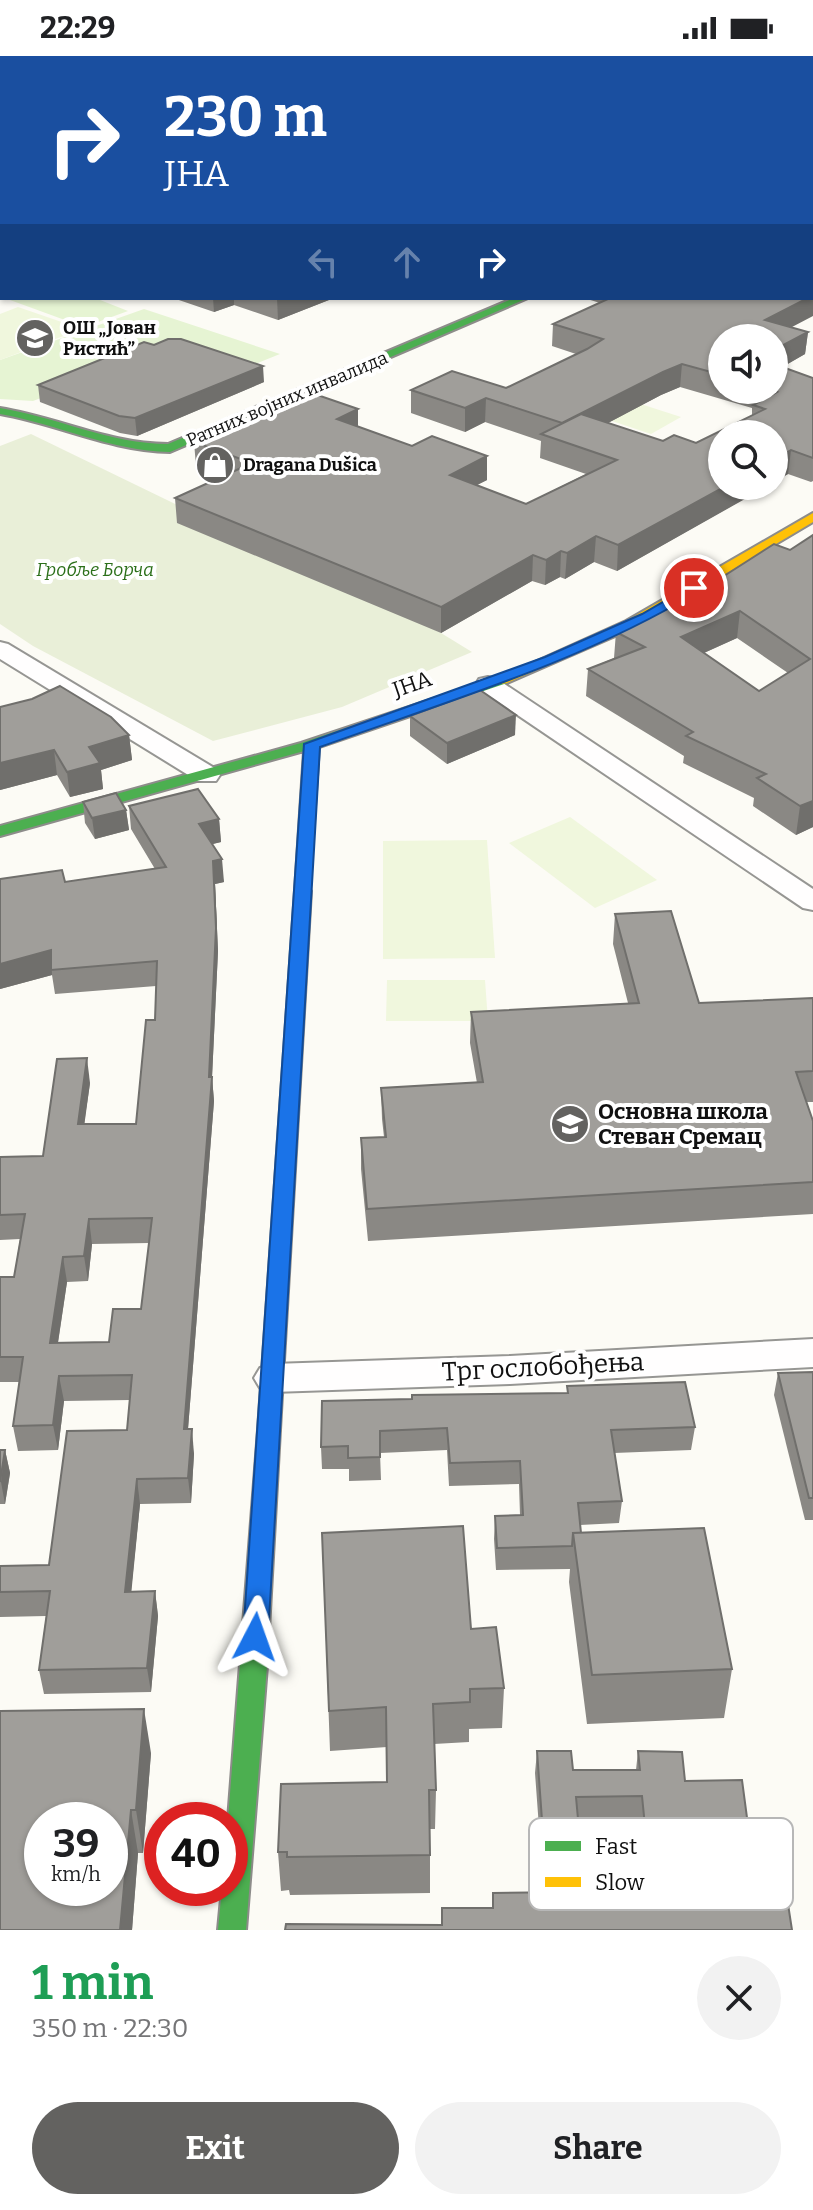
<!DOCTYPE html>
<html lang="en">
<head>
<meta charset="utf-8">
<style>
	:root { --surface:#fff; --page:#f2f2f2; --text:#202124; --muted:#757577; --accent:#636260 }
	body { margin:0; font-family:Bitter,serif; background:var(--page); color:var(--text); height:100vh; display:flex; flex-direction:column; font-size:30px; white-space:nowrap }
	* { box-sizing:border-box; margin:0 }
	p { font-size:26px; color:var(--muted) }
	.icon { flex:none; width:44px; height:44px; fill:none; stroke:currentColor; stroke-width:2; stroke-linecap:round; stroke-linejoin:round }
	.map { position:relative; height:1874px; overflow:hidden }
	.details { display:flex; flex-direction:column; background:var(--surface); flex:1 }
	.details>* { flex:none }
	.guide { position:absolute; left:0px; top:0px; width:814px; height:244px; box-shadow:0 2px 6px #0004; background:#1a4fa0; color:#fff; overflow:hidden }
	.buttons { position:absolute; left:708px; top:268px; display:grid; gap:16px }
	.buttons a { display:grid; place-items:center; width:80px; height:80px; border-radius:50%; background:var(--surface); box-shadow:0 2px 6px #0004; font-size:40px }
	.speed { position:absolute; left:24px; top:1746px; display:flex; gap:16px; font-size:40px; font-weight:700; text-align:center }
	.speed>* { display:grid; place-content:center; width:104px; height:104px; border-radius:50%; background:var(--surface); box-shadow:0 2px 6px #0004; line-height:1 }
	.speed small { font-size:20px; font-weight:400 }
	.speed .limit { border:12px solid #d22; background:#fff; color:#111 }
	.pin { position:absolute; display:grid; place-items:center; width:68px; height:68px; color:#fff; margin:-34px; border:4px solid #fff; border-radius:50%; box-shadow:0 2px 8px #0007 }
	.me { position:absolute; width:88px; margin:-44px; rotate:4deg; stroke-linejoin:round; filter:drop-shadow(0 0 6px #0008) }
	.turn { display:flex; align-items:center; gap:28px; height:168px; padding:0 32px; font-size:36px }
	.turn .icon { width:104px; height:104px; stroke-width:2.5 }
	.turn b { display:block; font-size:56px; line-height:68px }
	.lanes { display:flex; align-items:center; height:76px; padding:0 32px; background:#0003; justify-content:center; gap:40px; direction:ltr }
	.lanes .off { opacity:.35 }
	.round { display:grid; place-items:center; flex:none; width:84px; height:84px; border-radius:42px; background:var(--page) }
	.head { display:flex; align-items:center; justify-content:space-between; height:136px; padding:0 32px }
	h1 { font-size:48px; font-weight:700; line-height:60px; color:#1e9e55 }
	.primary-button { display:flex; gap:16px; margin-top:auto; padding:16px 32px }
	.primary-button a { flex:1; height:92px; border-radius:48px; background:var(--accent); color:#fff; font-size:32px; font-weight:700; line-height:92px; text-align:center }
	.primary-button a+a { background:var(--page); color:var(--text) }
	.status { display:flex; justify-content:space-between; align-items:center; height:56px; padding:0 40px; background:var(--surface); direction:ltr }
	.status svg { height:22px; fill:currentColor }
	.map>svg:first-child { display:block }
	.green { fill:#e6f4d3 }
	.cemetery { fill:#e9efd8 }
	.pitch { fill:#f0f7dd }
	.lines { fill:none; stroke-linecap:round; stroke-linejoin:round }
	.street-casing { stroke:#969693; stroke-width:4 }
	.fast-casing { stroke:#8d8c8a; stroke-width:4 }
	.slow-casing { stroke:#8d8c8a; stroke-width:4 }
	.street { fill:#fffefe; fill-rule:evenodd }
	.fast { fill:#4caf50; fill-rule:evenodd }
	.slow { fill:#ffc107; fill-rule:evenodd }
	.wall { fill:#8a8884; fill-rule:evenodd }
	.shaded-wall { fill:#706f6c }
	.building { fill:#a09e9a; stroke:#706f6c; stroke-width:2; fill-rule:evenodd }
	.route { fill:#1a73e8; stroke:#114b97; stroke-width:2 }
	.labels { text-anchor:middle; dominant-baseline:central; stroke-width:8; stroke-linejoin:round; paint-order:stroke }
	.far-poi-label { font-size:18px; font-weight:bold; fill:#101010; stroke:#fff; text-anchor:start }
	.far-street-label { font-size:18px; fill:#101010; stroke:#fff }
	.far-park-label { font-size:18px; font-style:italic; fill:#2b6f19; stroke:#fff }
	.street-label { font-size:22px; fill:#101010; stroke:#fff }
	.poi-label { font-size:22px; font-weight:bold; fill:#101010; stroke:#fff; text-anchor:start }
	.near-street-label { font-size:26px; fill:#101010; stroke:#fff }
	.key { fill:#fff; stroke:#b7b7b7; stroke-width:2 }
	.key-label { font-size:22px; fill:#101010 }
</style>
</head>
<body>
<div class="status"><b>22:29</b><svg viewBox="0 0 49 12"><path d="M0 12V9h3v3zM5 12V6h3v6zM10 12V3h3v9zM15 12V0h3v12zM26 1h20v11H26zM47 4h2v5h-2z"/></svg></div>
<div class="map">
<svg width="813" height="1874" viewBox="0 0 813 1874">
	<rect width="100%" height="100%" fill="#fcfbf5"/>
	<g class="green">
		<path d="M14,242h81l33,13 -44,16 -74,-27z"/>
		<path d="M144,253l136,45 -42,17 -81,-17 -124,47 -33,-2v-39z"/>
	</g>
	<path class="cemetery" d="M31,378l410,199 31,19 -130,55 -129,34 -180,-95 -33,-22v-178z"/>
	<g class="pitch">
		<path d="M18,251l64,22 -82,31v-46z"/>
		<path d="M619,341l62,20 -30,17 -63,-21z"/>
		<path d="M570,761l87,63 -62,28 -86,-65z"/>
		<path d="M487,784l8,118 -112,1v-118z"/>
		<path d="M387,924h98l3,41h-102z"/>
	</g>
	<g class="lines">
		<defs>
			<g id="street">
				<path d="M66,0h20l1,2h-20z"/>
				<rect x="812" y="97" width="1" height="8"/>
				<path d="M2,116v10l-2,1v-10z"/>
				<path d="M0,586l8,2 208,125 4,6 -4,6h-18l-198,-122z"/>
				<path d="M488,621l9,2 316,210v21l-10,-2 -324,-219 -3,-5 3,-5z"/>
				<path d="M813,1283v28l-303,17 -237,8 -13,-4 -6,-10 6,-10 13,-4 237,-8z"/>
			</g>
			<g id="fast">
				<rect x="812" y="112" width="1" height="6"/>
				<path d="M514,242h14l-358,154c-60,-1 -112,-28 -170,-38v-6c57,9 110,36 168,36z"/>
				<path d="M502,620l7,4 -2,3 -188,64 -10,148 -6,1 -8,-5 9,-140 -304,85v-10l301,-83z"/>
				<path d="M269,1365l8,3 3,6 -13,236 -21,264h-28l4,-42h8v-68h-2l30,-390 3,-6z"/>
			</g>
			<g id="slow">
				<path d="M813,457v9l-177,105 -129,56 -5,1 -7,-4 131,-59z"/>
				<path d="M303,830l8,5 -31,539 -3,6 -8,3 -8,-3 -3,-6 37,-539z"/>
			</g>
		</defs>
		<use href="#street" class="street-casing"/>
		<use href="#fast" class="fast-casing"/>
		<use href="#slow" class="slow-casing"/>
		<use href="#street" class="street"/>
		<use href="#fast" class="fast"/>
		<use href="#slow" class="slow"/>
	</g>
	<g class="wall">
		<path d="M98,0h86v2h-77z"/>
		<path d="M173,242h161l-56,22 -44,-15 -20,7z"/>
		<path d="M584,242h228l-21,29 17,5 -3,22 -23,13 31,11v103l-2,1 -23,-8 -171,97 -23,-9 -29,17 -5,-2 -15,8 -13,-4 -91,52 -264,-110 -2,-25 48,-22 -27,-10 -2,-24 164,-15 129,53 -10,5 49,19 60,-30 -46,-16 1,-17 -56,-19 -20,10 -54,-19v-23l95,-2 70,-34 -24,-8 1,-22 47,-21zM722,282l52,52h-52zM680,331l72,21v8l-56,27 -33,-2 -55,-18 53,-28z"/>
		<path d="M154,289l110,37 -127,54 -17,-3 -80,-31 -2,-17z"/>
		<path d="M813,479v292l-17,8 -43,-29 1,-8 -71,-35 1,-7 -98,-60 2,-27 26,-11 2,-26 174,-82zM737,582l51,35 -29,18 -55,-38z"/>
		<path d="M0,651l129,28 3,25 -31,10 2,19 -33,8 -13,-22 -57,15z"/>
		<path d="M410,660l105,19 -68,29 -37,-28z"/>
		<path d="M83,746l43,8 3,20 -34,9 -10,-16z"/>
		<path d="M129,750l90,13 2,23 -9,2 12,38 -9,2 3,67 -6,126 2,24 -26,328 6,25 -3,49 -51,1 -9,87h24l3,25 -7,76 -107,2 -5,-24 7,-54 -46,1v-51l49,-1 78,-135 3,-30 -66,1 -6,49 -40,1 -5,-25 6,-44h-19v-105h14l6,-38 -20,1v-83l43,-1 47,-73 -6,41h52l19,-104 1,-34 -101,8 -3,-19 -52,14v-110l65,3 90,-13 -24,-40zM149,1187l-8,66 -32,33 -51,1 9,-61 21,-1 4,-37z"/>
		<path d="M615,858l84,89 114,-5v104h-7l7,19v93l-445,27 -7,-72v-31l23,-1 -2,-18 -1,-31 96,-5 -7,-40 1,-31 157,-9 -15,-59z"/>
		<path d="M813,1316v148h-8l-31,-125 4,-22z"/>
		<path d="M567,1330l128,41 -4,23 -77,3 8,48 -3,22 -39,2 1,8 151,136 -8,49 -137,6 -18,-142 1,-13 -74,1 -2,-31 1,-23 25,-1 -1,-31 -70,2 -2,-36 -67,3 1,27 -32,1v-12h-27l-1,-22 91,-48 155,-6z"/>
		<path d="M0,1394h5l5,23 -5,31h-5z"/>
		<path d="M322,1477l149,96 33,59 -2,40 -33,1v13l-35,2 2,46 -1,39h-5v64l-140,2 -1,-5 -8,1 -3,-39 109,-70v-35l-57,4z"/>
		<path d="M537,1695l36,19h63l2,-19 47,30 107,149 -300,-22 1,-15 79,16h126l-7,-61 -49,-1 -3,-29h-61l-2,23h-36l-5,-68z"/>
		<path d="M151,1697l-8,100h-5l-6,77h-132z"/>
	</g>
	<g class="shaded-wall">
		<path d="M0,0h31l-7,2h-22v6l-2,1z"/>
		<path d="M2,78v25l-2,1v-25z"/>
		<path d="M812,240h1v20l-42,22 -6,-18 43,-22h4z"/>
		<path d="M213,242h21v7l-20,7z"/>
		<path d="M277,242h57l-56,22z"/>
		<path d="M808,276l-3,22 -31,18v-22z"/>
		<path d="M682,308l-2,23 -19,8 -93,49 -6,-21 101,-51z"/>
		<path d="M263,310l1,16 -127,54 -2,-18z"/>
		<path d="M486,342l-1,24 -20,10v-24z"/>
		<path d="M358,353v24l-21,-14z"/>
		<path d="M791,394l-3,24 -14,8v-22z"/>
		<path d="M487,400v24l-38,19 1,-24z"/>
		<path d="M726,430h42l-151,85 1,-26z"/>
		<path d="M596,480l-2,26 -29,17 2,-26z"/>
		<path d="M561,495l-1,26 -15,8 1,-25z"/>
		<path d="M533,499l-1,26 -91,52v-26z"/>
		<path d="M740,555l-3,27 -58,26 2,-27z"/>
		<path d="M516,659l-1,20 -68,29v-21z"/>
		<path d="M129,679l3,25 -31,10 2,19 -33,8 -3,-25 22,-25z"/>
		<path d="M54,694l3,25 -57,15v-27z"/>
		<path d="M813,745v26l-17,8 4,-29z"/>
		<path d="M126,754l3,20 -34,9 -3,-21z"/>
		<path d="M219,763l2,23 -20,5 -2,-23z"/>
		<path d="M222,803l2,23 -9,2 3,67 -6,127v-1l2,24 -28,353 -2,-25 25,-352 4,-216z"/>
		<path d="M51,894l1,25 -52,14v-25z"/>
		<path d="M87,1002l3,25 -9,66 -3,-25z"/>
		<path d="M89,1163l3,25 -4,37 -4,-25z"/>
		<path d="M63,1201l4,25 -13,86 -4,-25z"/>
		<path d="M59,1320l5,25 -6,49 -5,-25z"/>
		<path d="M192,1373l2,25 -3,49 -3,-25z"/>
		<path d="M5,1394l5,23 -5,31 -4,-22z"/>
		<path d="M137,1423l3,25 -11,112 -4,-24z"/>
		<path d="M155,1535l3,25 -7,76 -4,-24z"/>
		<path d="M144,1653l7,44 -8,100 -7,-43z"/>
		<path d="M131,1754l7,43 -6,77h-12z"/>
	</g>
	<g class="building">
		<path d="M220,0h593v4l-1,-2h-592z"/>
		<path d="M812,20h1l-1,57z"/>
		<path d="M0,26l2,1v51l-2,1z"/>
		<path d="M812,150l1,1 -1,89z"/>
		<path d="M610,242h198l-43,22 43,12 -34,18v-12h-52v37l-40,-11 -19,8 -101,51 -76,-25 -21,10 -54,-18 41,-19 54,17 81,-39 16,-10 -50,-15z"/>
		<path d="M168,283h13l82,27 -128,52 -16,-2 -81,-31 106,-43 10,3z"/>
		<path d="M774,308l39,14v80l-22,-8 -17,10v-26h-52v52h4l-108,59 -22,-9 -29,17 -6,-2 -15,9 -13,-5 -92,52 -266,-109 77,-35 -58,-21 112,-51 52,18 -21,10 75,27 20,-10 55,20 -37,19 76,29 91,-44 -76,-26 40,-20 82,27 11,-6 22,8 69,-34 -12,-4 24,-13 -6,-2h3z"/>
		<path d="M813,479v266l-13,5 -43,-28 9,-4 -80,-38 7,-4 -105,-63 57,-22 -29,-15 83,-40 75,-48 16,6zM740,555l70,48 -51,32 -78,-54z"/>
		<path d="M60,630l51,31 18,18 -40,12 11,16 -33,9 -13,-22 -54,13v-56l32,-8z"/>
		<path d="M480,634l36,25 -69,28 -37,-27z"/>
		<path d="M198,733l21,30 -20,5 23,35 -9,2 3,67 -7,149h3l-28,352h8l-4,49 -51,1 -12,113 30,-1 -8,77 -108,2 11,-79 -50,1v-26l49,-1 18,-134 60,-1 5,-55 -73,1 -6,49 -40,1 10,-69h-23v-80h14l11,-63 -25,1v-58l43,-1 14,-97 30,-1 -9,66h58l10,-104h9l2,-59 -106,9v-20l-51,14v-85l62,-9 3,12 101,-15 -37,-61zM152,1162l-11,91h-28l-4,33 -59,1 13,-86 21,-1 5,-37z"/>
		<path d="M116,737l10,17 -34,8 -9,-16z"/>
		<path d="M671,855l28,92 114,-5v73l-17,1 17,49v61l-446,27 -6,-71 25,-1 -5,-49 102,-6 -12,-70 168,-9 -24,-89z"/>
		<path d="M813,1316v126h-4l-31,-125z"/>
		<path d="M685,1326l10,45 -84,3 11,71 -44,2 3,30h-8l-1,13 -75,2 -2,-32 28,-1 -3,-54 -70,2 -3,-35 -67,3v26l-32,1v-12l-27,1 1,-46 90,-2v-4l156,-2 -1,-7z"/>
		<path d="M0,1394h5l-5,32z"/>
		<path d="M463,1470l8,103 25,-2 8,61 -34,1v13l-37,2 3,86h-7l1,65 -143,2v-5h-9l3,-68 106,-2 -1,-75 -57,4 -7,-178z"/>
		<path d="M704,1472l28,141 -140,6 -19,-142z"/>
		<path d="M144,1653l-8,101h-5l-11,120h-120v-219zM42,1764h68v68h-68z"/>
		<path d="M537,1695h34l2,19h67l-2,-19 44,1 3,29 57,-1 13,98h29l8,52h-507l1,-6 156,1v-17h51v-15l78,-1 1,17h133l-10,-83h-50l-3,-30 -66,1 2,22 -36,1z"/>
	</g>
	<path class="route" d="M694,528l7,4 -2,3c-117,71 -251,110 -379,156l-52,890 -4,8 -9,3 -9,-3 -3,-8 61,-893 241,-87 97,-43z"/>
	<defs>
		<symbol id="school-disc" viewBox="-11 -11 22 22"><circle r="9.5" fill="#636260" stroke="#fff"/><path d="M0-5L7-2L0 1L-7-2ZM-4 1L0 2.5L4 1V4Q0 6-4 4Z" fill="#fff"/></symbol>
		<symbol id="shop-disc" viewBox="-11 -11 22 22"><circle r="9.5" fill="#636260" stroke="#fff"/><path d="M-5-2.5h2.3a2.7 3.5 0 0 1 5.4 0H5L5.5 6h-11ZM-1.5-2.5h3a1.5 2.3 0 0 0-3 0Z" fill="#fff"/></symbol>
	</defs>
	<g fill-rule="evenodd">
		<use href="#school-disc" x="13" y="260" width="44" height="44"/>
		<use href="#shop-disc" x="193" y="387" width="44" height="44"/>
		<use href="#school-disc" x="548" y="1046" width="44" height="44"/>
	</g>
	<g class="labels">
		<g class="far-poi-label">
			<text x="63" y="272">ОШ „Јован<tspan x="63" dy="21">Ристић”</tspan></text>
			<text x="243" y="409">Dragana Dušica</text>
		</g>
		<g class="far-street-label">
			<text transform="translate(287 343) rotate(-23)">Ратних војних инвалида</text>
		</g>
		<g class="far-park-label">
			<text x="95" y="514">Гробље Борча</text>
		</g>
		<g class="street-label">
			<text transform="translate(412 628) rotate(-19)">ЈНА</text>
		</g>
		<g class="poi-label">
			<text x="598" y="1055">Основна школа<tspan x="598" dy="25">Стеван Сремац</tspan></text>
		</g>
		<g class="near-street-label">
			<text transform="translate(543 1311) rotate(-3)">Трг ослобођења</text>
		</g>
	</g>
	<rect x="529" y="1762" width="264" height="92" rx="12" class="key"/>
	<rect x="545" y="1785" width="36" height="10" fill="#4caf50"/>
	<rect x="545" y="1821" width="36" height="10" fill="#ffc107"/>
	<g class="key-label">
		<text x="595" y="1798">Fast</text>
		<text x="595" y="1834">Slow</text>
	</g>
</svg>
<div class="buttons">
<a><svg class="icon" aria-label="sound" viewBox="0 0 24 24"><path d="M4 9h4l5-4v14l-5-4H4zM17 9q2 3 0 6"/></svg></a>
<a><svg class="icon" aria-label="search" viewBox="0 0 24 24"><circle cx="10" cy="10" r="6"/><path d="M15 15l6 6"/></svg></a>
</div>
<div class="speed"><div>39<small>km/h</small></div><div class="limit">40</div></div>
<div class="pin" style="left:694px;top:532px;background:#d93025"><svg class="icon" aria-label="arrive" viewBox="0 0 24 24"><path d="M6 21V4h12l-3 4 3 4H6"/></svg></div>
<svg class="me" style="left:255px;top:1581px" viewBox="-20 -20 40 40"><path d="M0-17L14 15 0 8-14 15z" fill="#1a73e8" stroke="#fff" stroke-width="4"/></svg>
<div class="guide">
<div class="turn"><svg class="icon" aria-label="right" viewBox="0 0 24 24"><path d="M7 20v-9h11M14 6l5 5-5 5"/></svg><div><b>230 m</b>ЈНА</div></div>
<div class="lanes"><svg class="icon off" aria-label="left" viewBox="0 0 24 24"><path d="M17 20v-9H6M10 6l-5 5 5 5"/></svg><svg class="icon off" aria-label="ahead" viewBox="0 0 24 24"><path d="M12 20V5M6 11l6-6 6 6"/></svg><svg class="icon" aria-label="right" viewBox="0 0 24 24"><path d="M7 20v-9h11M14 6l5 5-5 5"/></svg></div>
</div>
</div>
<section class="details">
<div class="head"><div><h1>1 min</h1><p>350 m · 22:30</p></div><a class="round"><svg class="icon" aria-label="close" viewBox="0 0 24 24"><path d="M6 6l12 12M18 6L6 18"/></svg></a></div>
<div class="primary-button"><a>Exit</a><a>Share</a></div>
</section>
</body>
</html>
